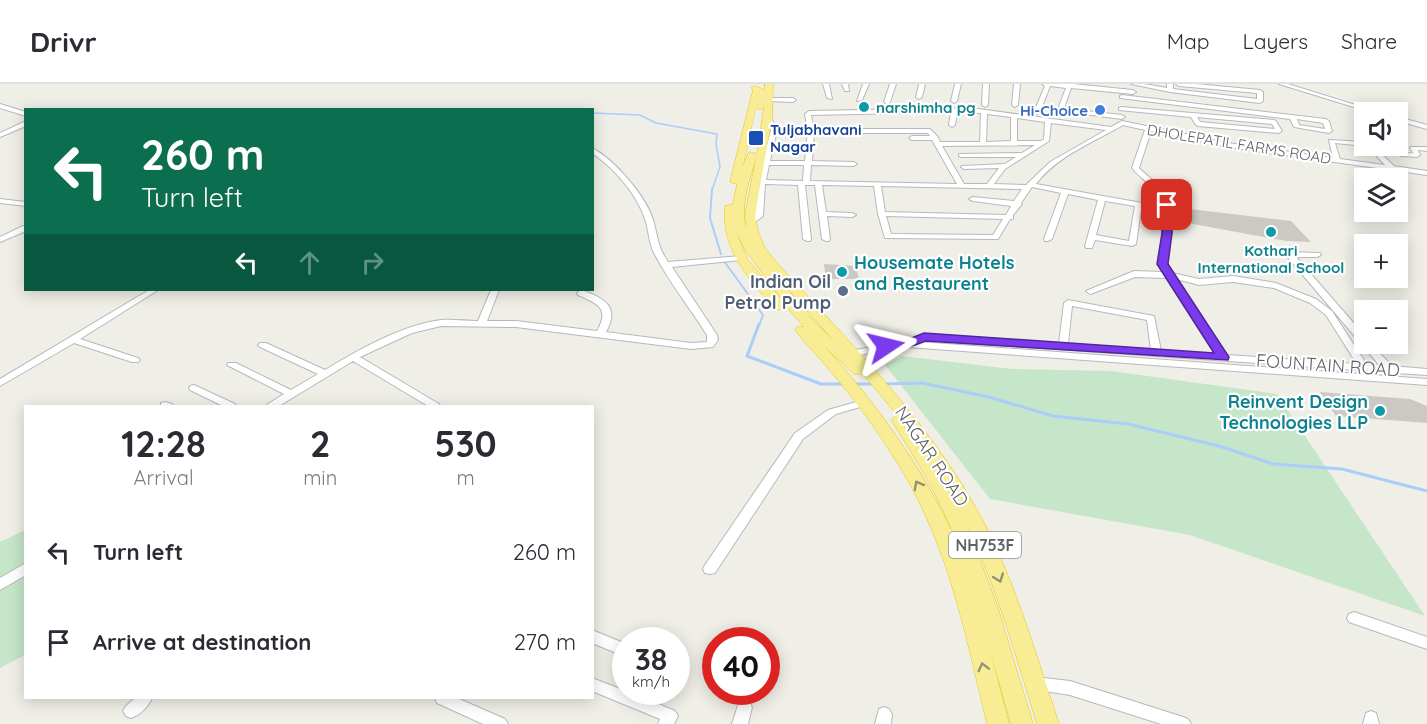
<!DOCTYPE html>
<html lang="en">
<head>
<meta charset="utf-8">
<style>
	:root { --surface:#fff; --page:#f2f2f3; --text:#2b2b33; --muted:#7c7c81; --line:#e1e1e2 }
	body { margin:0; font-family:Quicksand,sans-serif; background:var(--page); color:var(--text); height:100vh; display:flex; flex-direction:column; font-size:22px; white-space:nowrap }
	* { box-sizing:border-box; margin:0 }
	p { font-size:20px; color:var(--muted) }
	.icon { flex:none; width:33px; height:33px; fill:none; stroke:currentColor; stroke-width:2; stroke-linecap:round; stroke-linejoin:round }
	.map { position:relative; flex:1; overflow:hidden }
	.drawer { position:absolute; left:24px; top:321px; width:570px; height:294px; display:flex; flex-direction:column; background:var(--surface); border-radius:0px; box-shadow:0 3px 15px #0003 }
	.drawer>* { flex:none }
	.hud { position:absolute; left:24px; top:24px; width:570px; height:183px; border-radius:0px; box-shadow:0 3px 15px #0003; background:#0b6e4f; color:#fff; overflow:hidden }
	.buttons { position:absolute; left:1354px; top:18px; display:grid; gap:12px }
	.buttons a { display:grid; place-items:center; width:54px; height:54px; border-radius:0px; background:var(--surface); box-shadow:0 3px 15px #0003; font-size:30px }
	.speed { position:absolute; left:612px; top:543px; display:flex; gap:12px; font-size:30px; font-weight:700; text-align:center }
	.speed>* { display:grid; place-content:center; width:78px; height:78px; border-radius:50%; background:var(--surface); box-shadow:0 3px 15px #0003; line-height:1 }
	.speed small { font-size:15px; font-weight:400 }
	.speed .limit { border:9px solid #d22; background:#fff; color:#111 }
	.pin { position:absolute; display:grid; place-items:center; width:51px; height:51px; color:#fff; margin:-26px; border-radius:12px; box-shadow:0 3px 9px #0006 }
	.me { position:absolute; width:66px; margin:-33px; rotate:80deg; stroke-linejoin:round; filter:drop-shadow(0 0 4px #0008) }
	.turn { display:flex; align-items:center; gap:21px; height:126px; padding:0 18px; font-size:27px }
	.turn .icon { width:78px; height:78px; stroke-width:2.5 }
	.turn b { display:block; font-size:42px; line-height:51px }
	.lanes { display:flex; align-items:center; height:57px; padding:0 18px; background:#0003; justify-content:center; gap:30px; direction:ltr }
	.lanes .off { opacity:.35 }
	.eta { display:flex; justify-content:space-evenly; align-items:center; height:102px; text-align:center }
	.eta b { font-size:36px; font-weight:700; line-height:42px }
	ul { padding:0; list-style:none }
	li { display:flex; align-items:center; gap:18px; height:90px; padding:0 18px }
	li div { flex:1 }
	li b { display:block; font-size:22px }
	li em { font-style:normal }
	header { display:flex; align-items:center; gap:36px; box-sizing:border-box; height:84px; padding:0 30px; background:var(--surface); border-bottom:2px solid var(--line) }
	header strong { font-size:28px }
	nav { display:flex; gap:33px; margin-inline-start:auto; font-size:21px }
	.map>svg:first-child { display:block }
	.green { fill:#c5e6c9 }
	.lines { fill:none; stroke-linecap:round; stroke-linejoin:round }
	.stream-far2 { stroke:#abcdfb; stroke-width:1.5 }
	.stream-far1 { stroke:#abcdfb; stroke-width:2 }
	.stream { stroke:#abcdfb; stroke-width:3 }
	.building { fill:#cbc9c4 }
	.minor-casing { stroke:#b7b8bc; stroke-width:2 }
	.highway-casing { stroke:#ebc40b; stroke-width:1 }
	.minor { fill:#fff; fill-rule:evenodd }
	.highway { fill:#f8ed95; fill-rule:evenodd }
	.oneway { stroke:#949276 }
	.route { fill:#7c3aed; stroke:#51269a; stroke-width:1.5 }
	.culture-dot { fill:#0f9aa8; stroke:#fff; stroke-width:2 }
	.shop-dot { fill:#3f7fe0; stroke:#fff; stroke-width:2 }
	.transit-dot { fill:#1a4fb4; stroke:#fff; stroke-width:2 }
	.service-dot { fill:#5c6f8a; stroke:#fff; stroke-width:2 }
	.labels { text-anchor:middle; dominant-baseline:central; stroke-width:4.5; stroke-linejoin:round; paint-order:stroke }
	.far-culture-label { font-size:15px; font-weight:bold; fill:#0d838f; stroke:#fff; text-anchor:start }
	.far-shop-label { font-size:15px; font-weight:bold; fill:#366cbe; stroke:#fff; text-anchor:end }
	.far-transit-label { font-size:15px; font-weight:bold; fill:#164399; stroke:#fff; text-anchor:start }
	.far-street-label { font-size:15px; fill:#5e6166; stroke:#fff }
	.shield { fill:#fff; stroke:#8e9094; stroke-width:1.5 }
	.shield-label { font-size:16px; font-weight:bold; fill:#5e6166 }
	.culture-label { font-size:18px; font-weight:bold; fill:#0d838f; stroke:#fff; text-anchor:start }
	.service-label { font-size:18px; font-weight:bold; fill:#4e5e75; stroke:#fff; text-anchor:end }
	.street-label { font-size:18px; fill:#5e6166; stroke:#fff }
</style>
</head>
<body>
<header>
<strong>Drivr</strong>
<nav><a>Map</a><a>Layers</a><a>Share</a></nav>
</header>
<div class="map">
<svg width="1427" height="640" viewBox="0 0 1427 640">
	<rect width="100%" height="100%" fill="#f0efe7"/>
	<g class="green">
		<path d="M902,272l110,13 99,2 166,23 148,222 -235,-81 -200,-36 -105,-134z"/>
		<path d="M25,446v125l-25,13v-126z"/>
	</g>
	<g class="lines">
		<path class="stream-far2" d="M592,29l48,2 16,8 61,11 -1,10 4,23 -8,23"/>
		<g class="stream-far1">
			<path d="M712,105l-2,29 11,36"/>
			<path d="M724,177l39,54 -4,11"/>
		</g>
		<g class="stream">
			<path d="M759,240l-12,32 74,28h23"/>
			<path d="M854,300h20"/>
			<path d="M884,300l38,-1 67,14 64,19 75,8 91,22 54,18 69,5 85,22"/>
		</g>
	</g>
	<g class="building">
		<path d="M1181,124l110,13 20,21 -25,-1 -93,-17 -10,-5z"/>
		<path d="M824,180l32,2 3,13h-33z"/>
		<path d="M1320,308l90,7 17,7v17l-91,-7z"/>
	</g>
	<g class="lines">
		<defs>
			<g id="minor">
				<path d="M823,0h6l3,15 -5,-1z"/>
				<path d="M842,0h6l1,7h-4z"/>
				<path d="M863,0h6l-7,16 -5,1z"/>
				<path d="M890,0h6l-6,18 -3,2 -3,-2z"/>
				<path d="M919,0h6l-3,13 -3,2 -3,-2z"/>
				<path d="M955,0h6l-4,17 -3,2 -3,-2z"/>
				<path d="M983,0h6l-1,21 -3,2 -3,-2z"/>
				<path d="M1014,0h6l-2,21 -3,2 -3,-2z"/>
				<path d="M1042,0h31l60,6 3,2 -3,2 -62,-6 -9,26 -3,2 -3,-2 10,-26 -16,-2 -10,26 -3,2 -3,-2 11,-26z"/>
				<path d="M1131,0h13l23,4v-4h6v5l84,10v-6l-78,-7 -3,-2h20l64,6 3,2v9l-3,2 -90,-11z"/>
				<path d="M1279,0h9l90,28h-8z"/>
				<path d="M1122,11l204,24 3,2 3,10 -3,2 -35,-6 -4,-8 -170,-21v-2zM1297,35l26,4 2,6 -26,-4z"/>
				<path d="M769,14h24l3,2 -3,2 -26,-1 -1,-1z"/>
				<path d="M0,20l26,8v4l-26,-8z"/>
				<path d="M1121,23l153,13 2,1 6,10 -3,2 -81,-7 -2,-1 -5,-8 -72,-7v-2zM1197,33l75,7 3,5 -75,-7z"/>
				<path d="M971,24l140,19 11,-6 106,22 105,15 -4,-18 36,2v4h2h-2l-30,-3 5,16 45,6 -18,-19h6l21,20 33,5v4l-199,-28 -77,-16 -12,37c9,9 24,19 29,30 10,20 1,46 -2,66l6,9 27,6 34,-3 43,7 40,16 16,12 35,54 13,1 -95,-112 4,-2 31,1 1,2 -4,2h-21l69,79v8h6l21,22 35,3v6l-30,-2 -5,3 -6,-4 -461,-32 -5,2 507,37v6l-520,-38 -54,9 -3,-1 -2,-2 2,-2 55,-10 19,-7 135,9 5,-40 4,-3 86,16 7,35 55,3 -49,-76 -32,-1 -42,16 -3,1 -4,-3 48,-20 29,1 -5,-8c3,-17 12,-49 3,-65 -6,-12 -21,-21 -29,-31l13,-38 -22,-5c-29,17 -66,31 -87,59l106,19 -6,41 -4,2 -37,-6 -3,8h-6l-1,-2 13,-46 -30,-6 -16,45 -4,2h-3l-1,-2 17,-46 -29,-6 -11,16 1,1 -9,11v4h-3l-12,20h-3l-110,-1 -7,-24 -4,-28 -52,-1 4,27 26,1 4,2 -4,2 -25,-1 3,23 -1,2h-3l-4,-2 -7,-54h-10l6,54 -1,2h-3l-4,-2 -5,-54 -33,-1 -2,32 -12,9 -4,-2 8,-8 3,-33 13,-52 -5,-14h4l7,14 -7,31h35l3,-30 -3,-17 4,-3zM951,28l-2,13 3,2 3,-2 2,-13 24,1 -1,29h-40l-2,-5 -8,-8h-116l-3,-14zM987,30l24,3v24l-25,1zM1017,34l28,4 -1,17 -3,2h-24zM1051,39l55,7 -56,32 -24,23 -32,-1 11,-15 44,-28zM814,49h114l2,3h-18l-3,2 3,2h20l25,44 -147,-3 1,-16 43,1 3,-2 -3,-2 -42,-1zM1035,61l-13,8 -63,1v2l2,1h55l-11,7 -43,2 -1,1 3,2 35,-1 -12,16h-23l-22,-38zM769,81h35l-1,16 -37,-1zM881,102l141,3 -8,12 -41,-4 -4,2 4,2 38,5 -5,9 -121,-3zM1105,117l30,5 -6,35 -33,-6zM886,132l117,3 -10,16 -102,-1zM1176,195l23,6 34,-3 41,6 36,15 16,12 31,49 -130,-9zM1072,222l75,14 4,30 -83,-6z"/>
				<path d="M1086,27l36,4 3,2 -3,2 -38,-5v-2z"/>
				<path d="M1398,33l29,8v4l-29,-8z"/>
				<path d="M26,37v5l-26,11v-4z"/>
				<path d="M1411,63h16v4l-9,-1 2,5 -3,2 -16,-1v-2l12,-1 -3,-5z"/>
				<path d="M592,64c23,12 56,50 62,75 4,16 4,24 14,39l73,-6 4,2 -4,2 -69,7 45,68 1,5 -5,7 -22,2 -175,-22 -75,-1 -29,7 -52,24 79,47 1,2h-12l-75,-45 -74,45h-12l1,-2 16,-10 -57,-29 1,-2h8l55,27 27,-16 -58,-27 -2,-2 2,-2h6l59,27c33,-20 77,-45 116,-50 12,-1 25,1 37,1l13,-31h8l-12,31h29l81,10c13,-23 1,-27 -19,-36l-1,-2 4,-3c24,8 39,17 25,42l85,11 16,-1v-7c-17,-27 -38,-53 -53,-82 -5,-10 -5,-20 -8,-31 -8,-27 -31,-53 -54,-69z"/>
				<path d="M0,115l26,3v4l-26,-3z"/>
				<path d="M23,142h3v5l-26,11v-5z"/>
				<path d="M149,206h9l-78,49 58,19 2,2 -2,2h-6l-58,-19 -74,43v-7z"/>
				<path d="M194,301l41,19 1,2h-13l-33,-16 -1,-2 1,-2z"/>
				<path d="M863,316l5,3 -1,2 -31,9 -33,25 -88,134 -5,1 -5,-1 -2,-4 2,-4 90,-132 33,-23z"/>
				<path d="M165,318l7,2 1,2h-12v-3z"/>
				<path d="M26,479v12l-26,15v-12z"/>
				<path d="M1354,528l73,25v12l-78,-27 -2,-4 2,-4z"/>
				<path d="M592,546l34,14v13l-34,-14z"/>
				<path d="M592,594l44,17 2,-3h15l-4,8 26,11 3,5 -4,8h-16l2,-5 -68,-28z"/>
				<path d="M1044,594l26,3 113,36 5,2 3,5h-30l-91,-29 -31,-5 -2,-5 2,-5z"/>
				<path d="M135,614h17c-3,8 -12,17 -21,20l-5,-2 -3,-5 3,-5z"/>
				<path d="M435,614h22l48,21 3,5h-25l-46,-21z"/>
				<path d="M744,616l5,2 3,5 -4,17h-16l7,-22z"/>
				<path d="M884,623l5,2 3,5 -1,10h-16l4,-15z"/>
				<path d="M1371,627l5,2 3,11h-16l3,-11z"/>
			</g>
			<path id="highway" d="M765,0h8l-1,33 -17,98 3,17 7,16 12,15c74,81 153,159 205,256 34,65 54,136 77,205h-22c-21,-67 -39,-135 -70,-198l30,79 36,119h-22l-20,-70 18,70h-22c-24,-100 -40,-188 -99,-276 -20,-31 -42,-59 -66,-87 -9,-10 -19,-20 -27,-31l2,-3h7l-18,-21 -6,4 -5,-1c-27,-31 -54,-60 -50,-103l8,-2 4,-20 -7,-2 23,-92 -2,-2 4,-2 10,4zM756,23l4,3 4,-3 -7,47 -8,-2 -6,14zM756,74l-11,57 1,13c-6,-24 3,-46 10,-70zM736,148l10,19 37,50 -35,-41zM784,201l51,57 -28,-28zM825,263l29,27h9l34,41 -6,5c24,38 47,74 63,116 -33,-70 -77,-132 -129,-189z"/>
		</defs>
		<use href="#minor" class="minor-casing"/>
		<use href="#highway" class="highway-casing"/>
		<use href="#minor" class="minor"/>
		<use href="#highway" class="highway"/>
	</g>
	<defs><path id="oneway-chevron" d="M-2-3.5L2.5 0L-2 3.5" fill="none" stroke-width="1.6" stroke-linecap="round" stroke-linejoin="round" transform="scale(1.5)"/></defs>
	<g class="oneway">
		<use href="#oneway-chevron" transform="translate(918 401) rotate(-119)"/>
		<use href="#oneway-chevron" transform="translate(999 494) rotate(70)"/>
		<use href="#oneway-chevron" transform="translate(983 583) rotate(-104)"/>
	</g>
	<path class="route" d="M1167,118l4,3 1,28 -4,31 61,93 -1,3 -302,-19c-13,5 -34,14 -46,5l2,-3 22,-2 20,-8 290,20 -57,-89 5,-31v-28z"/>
	<g class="culture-dot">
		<circle cx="864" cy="23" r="6"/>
		<circle cx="1271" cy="148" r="6"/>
		<circle cx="842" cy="188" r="6"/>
		<circle cx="1380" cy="327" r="6"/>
	</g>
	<circle class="shop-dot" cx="1100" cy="26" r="6"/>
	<rect class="transit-dot" x="748" y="46" width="16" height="16" rx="3"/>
	<circle class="service-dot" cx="843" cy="207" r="6"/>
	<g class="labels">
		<g class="far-culture-label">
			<text x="876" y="23">narshimha pg</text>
			<text x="1271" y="166" text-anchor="middle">Kothari<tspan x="1271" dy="17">International School</tspan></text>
		</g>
		<g class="far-shop-label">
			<text x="1088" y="26">Hi-Choice</text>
		</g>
		<g class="far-transit-label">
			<text x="770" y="45">Tuljabhavani<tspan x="770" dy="17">Nagar</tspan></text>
		</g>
		<g class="far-street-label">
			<text transform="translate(1239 60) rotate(9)">DHOLEPATIL FARMS ROAD</text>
		</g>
		<rect class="shield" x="949" y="448" width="72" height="26" rx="4.5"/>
		<g class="shield-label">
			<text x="985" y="461">NH753F</text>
		</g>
		<g class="culture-label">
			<text x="854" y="178">Housemate Hotels<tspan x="854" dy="21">and Restaurent</tspan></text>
			<text x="1368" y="317" text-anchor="end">Reinvent Design<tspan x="1368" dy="21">Technologies LLP</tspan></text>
		</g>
		<g class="service-label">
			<text x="831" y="197">Indian Oil<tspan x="831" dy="21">Petrol Pump</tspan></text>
		</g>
		<g class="street-label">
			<text transform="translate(1328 281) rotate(4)">FOUNTAIN ROAD</text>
			<text transform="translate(932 372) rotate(56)">NAGAR ROAD</text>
		</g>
	</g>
</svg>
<div class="buttons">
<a><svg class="icon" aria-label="sound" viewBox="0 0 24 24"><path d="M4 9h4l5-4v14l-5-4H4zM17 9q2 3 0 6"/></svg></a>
<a><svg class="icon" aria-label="layers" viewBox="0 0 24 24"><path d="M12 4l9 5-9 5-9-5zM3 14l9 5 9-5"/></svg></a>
<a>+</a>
<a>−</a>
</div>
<div class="speed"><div>38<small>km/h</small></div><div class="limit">40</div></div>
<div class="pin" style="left:1167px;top:121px;background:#d93025"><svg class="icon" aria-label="arrive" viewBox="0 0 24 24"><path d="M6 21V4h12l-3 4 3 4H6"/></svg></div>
<svg class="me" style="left:886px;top:262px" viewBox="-20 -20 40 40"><path d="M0-17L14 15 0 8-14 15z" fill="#7c3aed" stroke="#fff" stroke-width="4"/></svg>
<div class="hud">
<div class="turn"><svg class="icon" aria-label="left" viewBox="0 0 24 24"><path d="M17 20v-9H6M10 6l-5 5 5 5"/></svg><div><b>260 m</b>Turn left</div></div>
<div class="lanes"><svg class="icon" aria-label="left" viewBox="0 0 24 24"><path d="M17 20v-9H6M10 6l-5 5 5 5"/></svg><svg class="icon off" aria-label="ahead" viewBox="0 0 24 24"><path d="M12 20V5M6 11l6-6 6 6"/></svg><svg class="icon off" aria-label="right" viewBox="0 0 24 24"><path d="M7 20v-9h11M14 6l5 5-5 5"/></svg></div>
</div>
<section class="drawer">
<div class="eta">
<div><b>12:28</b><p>Arrival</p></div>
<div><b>2</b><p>min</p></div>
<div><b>530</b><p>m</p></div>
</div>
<ul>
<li><svg class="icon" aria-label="left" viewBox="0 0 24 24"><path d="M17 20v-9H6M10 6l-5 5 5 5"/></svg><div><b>Turn left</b></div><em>260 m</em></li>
<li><svg class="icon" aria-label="arrive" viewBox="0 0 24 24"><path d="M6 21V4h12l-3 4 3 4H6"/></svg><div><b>Arrive at destination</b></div><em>270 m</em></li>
</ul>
</section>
</div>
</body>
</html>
